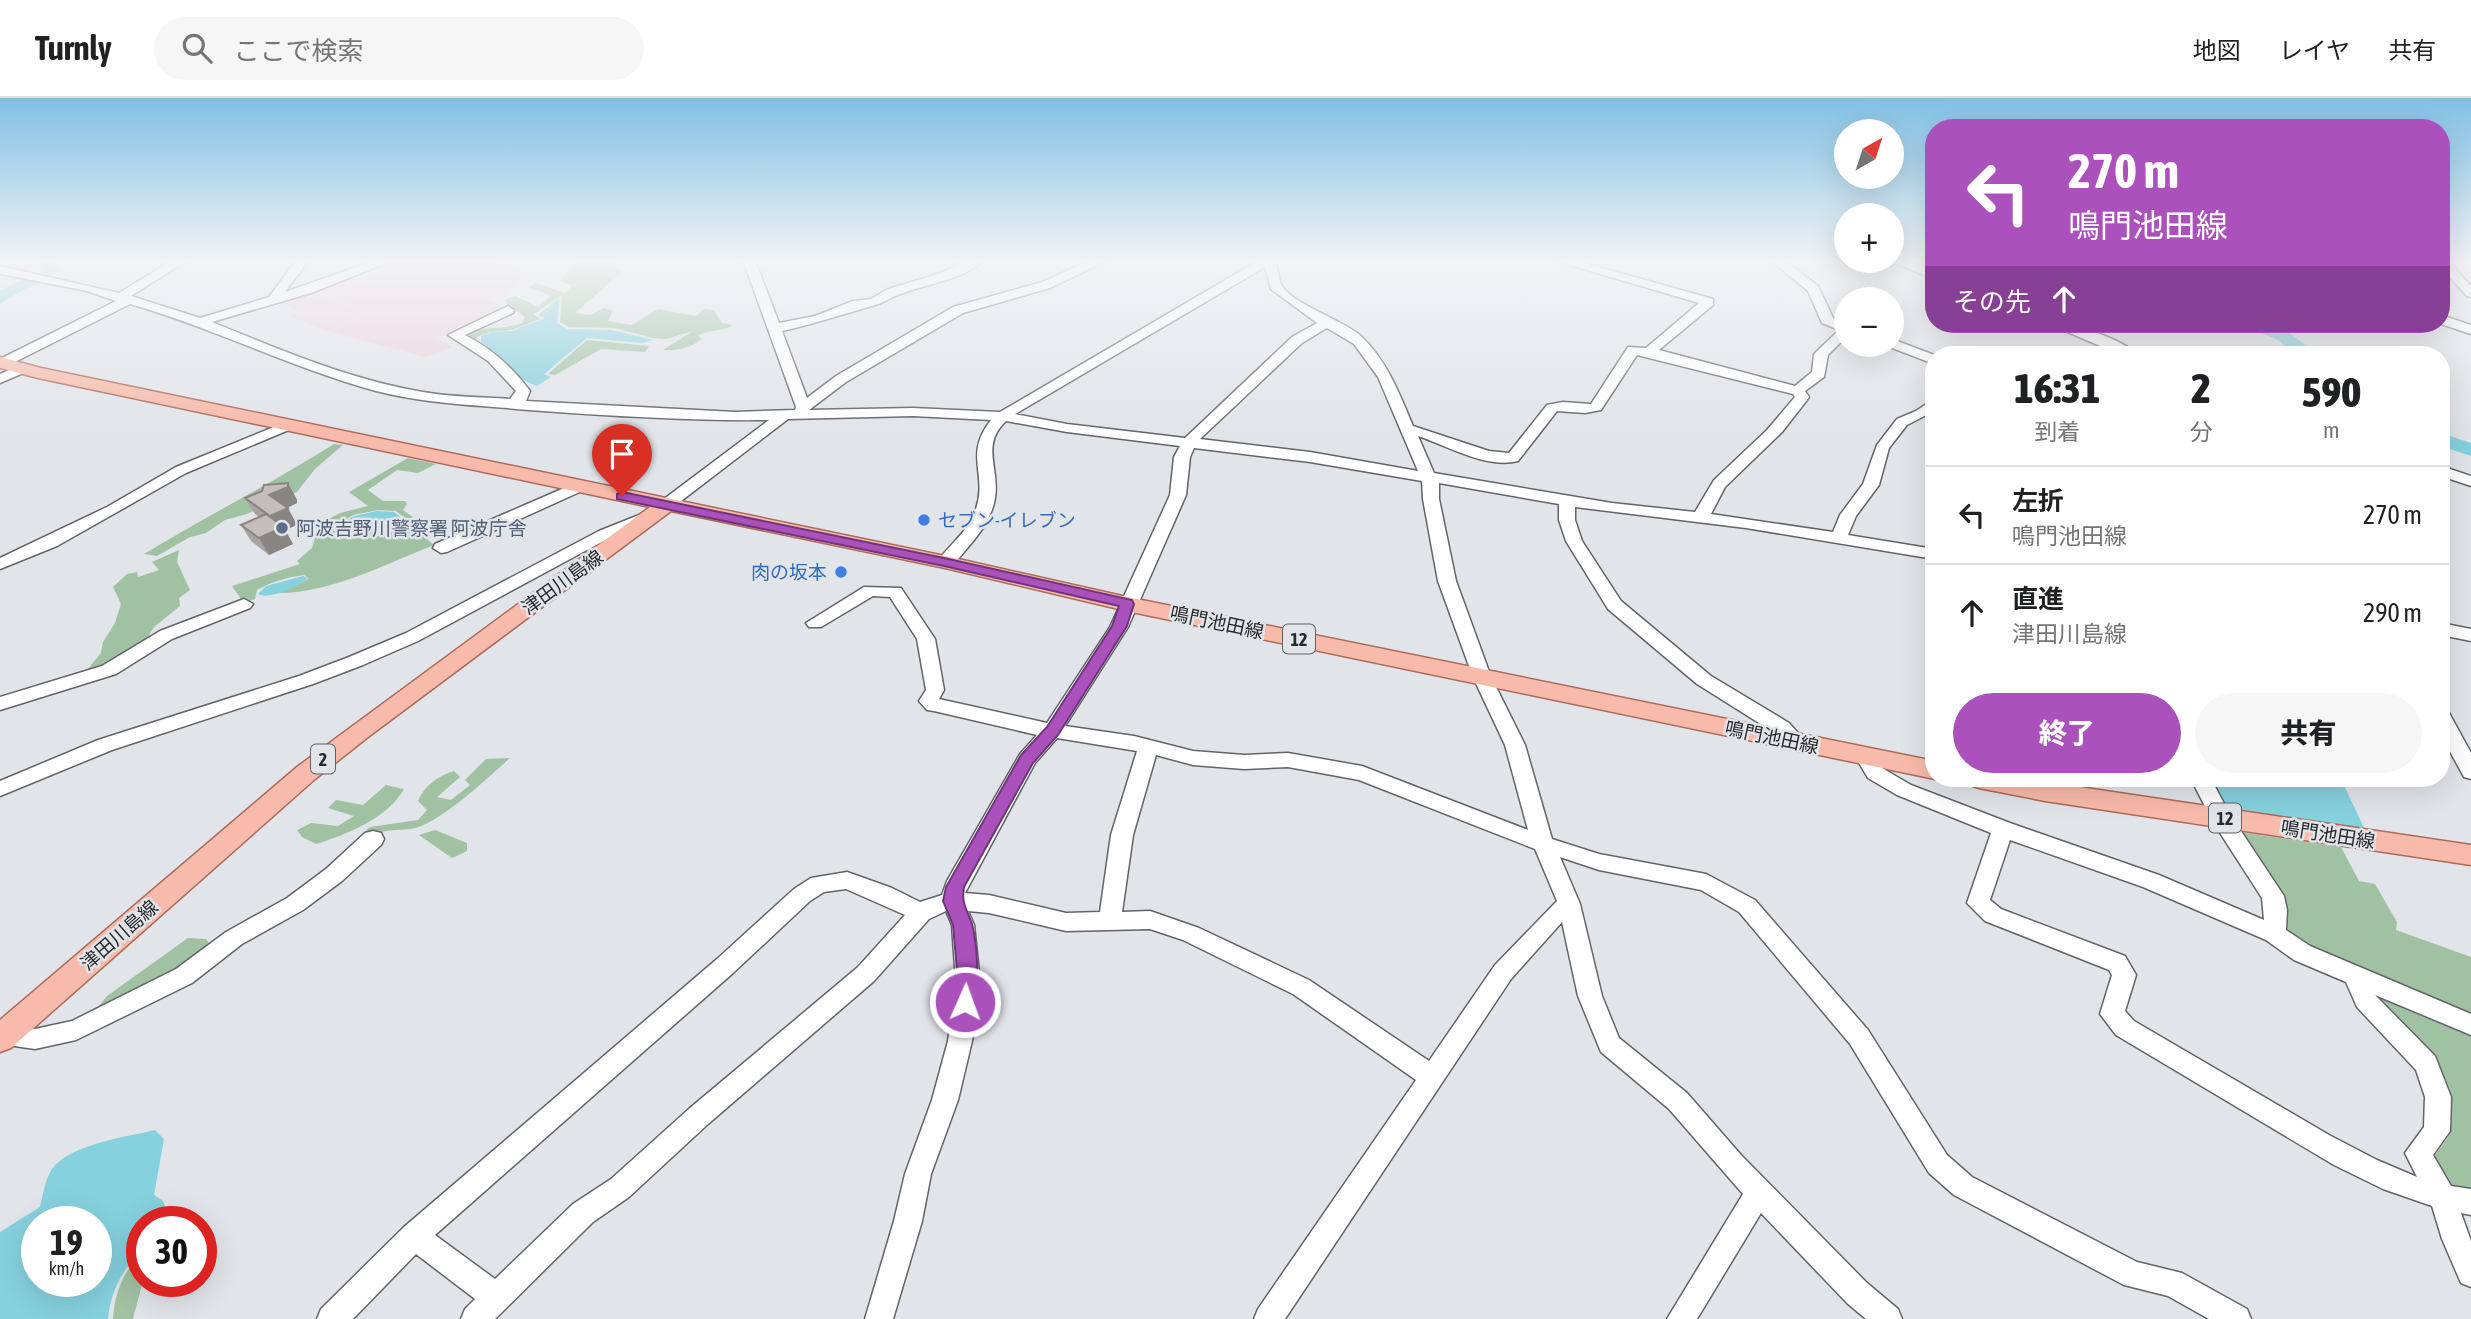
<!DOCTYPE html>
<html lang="ja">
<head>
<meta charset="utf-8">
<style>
	:root { --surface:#fff; --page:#f6f6f6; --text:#202124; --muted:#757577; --line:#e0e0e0; --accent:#ab51bc }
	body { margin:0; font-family:"Asap Condensed","Noto Sans JP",sans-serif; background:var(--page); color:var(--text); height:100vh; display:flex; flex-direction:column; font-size:26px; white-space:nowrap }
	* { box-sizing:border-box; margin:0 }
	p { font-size:23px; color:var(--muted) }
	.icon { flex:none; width:38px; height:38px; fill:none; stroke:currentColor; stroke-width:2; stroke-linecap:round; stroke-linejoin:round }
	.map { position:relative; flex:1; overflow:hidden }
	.drawer { position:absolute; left:1925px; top:248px; width:525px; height:441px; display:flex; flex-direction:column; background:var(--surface); border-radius:28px; box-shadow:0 7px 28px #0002 }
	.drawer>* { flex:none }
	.guide { position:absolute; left:1925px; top:21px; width:525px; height:214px; border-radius:28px; box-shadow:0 7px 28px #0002; background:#ab51bc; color:#fff; overflow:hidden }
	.needle { width:46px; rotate:39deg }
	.tools { position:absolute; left:1834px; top:21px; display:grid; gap:14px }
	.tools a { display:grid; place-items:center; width:70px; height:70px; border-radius:50%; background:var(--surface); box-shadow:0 7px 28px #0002; font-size:35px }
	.speed { position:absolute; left:21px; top:1108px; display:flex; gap:14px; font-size:35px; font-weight:700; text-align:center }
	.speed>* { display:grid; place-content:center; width:91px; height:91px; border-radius:50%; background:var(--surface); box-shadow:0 7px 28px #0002; line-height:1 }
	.speed small { font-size:18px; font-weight:400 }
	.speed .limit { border:10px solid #d22; background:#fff; color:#111 }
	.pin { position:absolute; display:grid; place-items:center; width:60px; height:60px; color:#fff; margin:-72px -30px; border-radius:50% 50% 50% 0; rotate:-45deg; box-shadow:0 0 7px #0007 }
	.pin .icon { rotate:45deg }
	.me { position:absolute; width:77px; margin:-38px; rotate:2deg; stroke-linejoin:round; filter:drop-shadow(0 0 5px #0008) }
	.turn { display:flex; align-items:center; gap:24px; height:147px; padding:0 28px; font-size:32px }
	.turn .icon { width:91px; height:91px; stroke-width:2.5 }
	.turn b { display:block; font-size:49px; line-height:60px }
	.then { display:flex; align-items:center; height:66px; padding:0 28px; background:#0003; gap:14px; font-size:26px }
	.eta { display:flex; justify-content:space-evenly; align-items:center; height:119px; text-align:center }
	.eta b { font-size:42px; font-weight:800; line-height:49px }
	.primary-button { display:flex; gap:14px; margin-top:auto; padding:14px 28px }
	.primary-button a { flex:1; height:80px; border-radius:42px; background:var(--accent); color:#fff; font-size:28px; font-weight:800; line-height:80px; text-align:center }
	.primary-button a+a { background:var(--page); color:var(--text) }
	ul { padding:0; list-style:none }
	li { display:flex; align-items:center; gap:21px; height:98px; padding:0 28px; border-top:2px solid var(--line) }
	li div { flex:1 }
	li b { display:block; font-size:26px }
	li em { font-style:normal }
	header { display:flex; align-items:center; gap:42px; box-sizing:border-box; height:98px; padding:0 35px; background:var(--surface); border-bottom:2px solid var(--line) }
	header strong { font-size:33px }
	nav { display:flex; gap:38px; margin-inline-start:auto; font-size:24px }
	.search { width:490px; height:63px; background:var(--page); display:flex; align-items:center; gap:18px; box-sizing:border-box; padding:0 24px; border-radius:38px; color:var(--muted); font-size:26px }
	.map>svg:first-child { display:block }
	.education { fill:#ebd2db }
	.green { fill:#a0c2a3; fill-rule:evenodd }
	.water { fill:#86d1de; fill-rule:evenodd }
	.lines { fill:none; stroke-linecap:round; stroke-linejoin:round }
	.river { fill:#86d1de; fill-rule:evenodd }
	.minor-casing { stroke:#626469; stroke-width:3 }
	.major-casing { stroke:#ac6a5a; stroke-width:3 }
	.minor { fill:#fff; fill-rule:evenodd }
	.major { fill:#f8baaa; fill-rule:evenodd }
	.wall { fill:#a8a3a1 }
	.shaded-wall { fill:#888583 }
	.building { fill:#c3bebb; stroke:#888583; stroke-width:2 }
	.route { fill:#ab51bc; stroke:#6f357a; stroke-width:2 }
	.shop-dot { fill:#3f7fe0; stroke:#e1e4e9; stroke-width:2.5 }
	.service-dot { fill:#5c6f8a; stroke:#e1e4e9; stroke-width:2.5 }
	.labels { text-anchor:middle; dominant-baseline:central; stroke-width:5; stroke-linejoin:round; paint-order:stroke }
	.shield { fill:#e1e4e9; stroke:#606265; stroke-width:2 }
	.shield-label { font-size:18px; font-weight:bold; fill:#292a2c }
	.shop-label { font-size:19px; fill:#366cbe; stroke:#e1e4e9; text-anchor:start }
	.service-label { font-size:19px; fill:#4e5e75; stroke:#e1e4e9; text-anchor:start }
	.street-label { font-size:19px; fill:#292a2c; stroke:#e1e4e9 }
</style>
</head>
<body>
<header>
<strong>Turnly</strong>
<div class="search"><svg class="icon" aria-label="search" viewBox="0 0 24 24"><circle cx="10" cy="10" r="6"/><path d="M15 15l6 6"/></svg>ここで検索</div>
<nav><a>地図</a><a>レイヤ</a><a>共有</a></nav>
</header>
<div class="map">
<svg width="2471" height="1221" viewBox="0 0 2471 1221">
	<rect width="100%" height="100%" fill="#e1e4e9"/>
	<g class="education">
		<path d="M391,162h99l39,13 -25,25 -10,-1 -4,3 14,9 -45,21 -14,3 -8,6 15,8 -26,10 -96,-25 41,-19 -55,-23z"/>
		<path d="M313,193l55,22 -40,19 -38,-16 10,-4 -22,-10z"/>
	</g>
	<g class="green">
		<path d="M578,162h41l-9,5 13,6 -48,42 15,2 14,-7 9,3 -5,10 24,4 26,-16 38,7 8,-7 10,1 8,13 11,2c-11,7 -24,4 -35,11l4,3c-11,9 -25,12 -39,11l30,-19 -27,8 -13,-1 -38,-10 -46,-1 -9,-5 2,-27 -28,19 6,5 -28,11 -22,2 -13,5 -1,5 -8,-4 1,-5c18,-8 35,-3 53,-10l3,-6 -21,-17 11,-4 23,11 14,-11 -24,-9 8,-4 29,10 7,-7 -12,-5z"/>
		<path d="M587,242l62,6 -4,6 -44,-3 -46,26 -7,-1z"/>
		<path d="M334,346l9,1 -28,24 -18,23 -50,22 -22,6 -19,13 -16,4 -33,19 -13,-2c63,-38 128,-71 190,-110z"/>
		<path d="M408,360l28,6 -18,9 -21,-3 -29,20 15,11h22l2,3 -4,6 10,7 -2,8 23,20c-46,18 -102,48 -155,48l30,-14 -5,-4c-16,2 -33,7 -47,15l-2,9 -11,4 -12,-17 68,-22 -3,-3 15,-13 7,-24 21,-11 28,-7 -19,-14zM378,412l18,1 10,8c-17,21 -54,26 -75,10l22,-14z"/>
		<path d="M179,452l-2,12 13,28 -11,8 1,8 -26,21 -9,15 -25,21 -34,8 15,-18 2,-11 12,-19 6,-19 -8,-17 14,-13 10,-2 1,5 21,-7 -7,-8z"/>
		<path d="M510,660c-21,19 -69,64 -95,70 -12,3 -28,0 -42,7 -20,9 -54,41 -73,55l70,-63 48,-7 9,-10 -9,-9c7,-16 20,-25 36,-30l6,6 -23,20 14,3 19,-15 -5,-5 21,-21z"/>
		<path d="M386,687l18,4c-16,29 -58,46 -88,55l-14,-7 -5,-7 14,-7 27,3 16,-10 -26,-8 8,-8 27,5z"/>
		<path d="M435,732l32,13v8l-15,7 -33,-23z"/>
		<path d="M2239,734l102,15 18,34 16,3 22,38 -1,8 75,27v235c-19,-3 -32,-16 -38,-34l15,-21 2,-48 -16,-26 -52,-56 -19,-33 -75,-36z"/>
		<path d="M188,840l18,1 7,10 -36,26 -86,41 16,-20z"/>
		<path d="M142,1157l1,26 -10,38h-20c1,-23 10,-50 29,-64z"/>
	</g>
	<g class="water">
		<path d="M560,199l-3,26 10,6 44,1 43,10 -12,3 -55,-5 -43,36 7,3 -14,9c-23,-6 -36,-30 -56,-44v-6l11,-4 20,-1 33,-13 -7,-3z"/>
		<path d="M377,413l17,1 10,8c-15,17 -52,25 -70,8l20,-12z"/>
		<path d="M303,478l5,3c-13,8 -36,21 -50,15l8,-8z"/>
		<path d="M2210,681h131l25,53 -132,-19 -14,-15z"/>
		<path d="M155,1032l9,9 -10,56 9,6 8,20 -29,1v29c-20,17 -32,43 -34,68h-108v-87l40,-25c3,-13 5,-27 12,-38 18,-25 75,-32 103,-39zM37,1124h59v59h-59z"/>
	</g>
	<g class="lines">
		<g class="river">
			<path d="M36,162h15l8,10 -8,5 -6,-2z"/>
			<path d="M34,175l8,5 -2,3 -40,22v-12z"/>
			<path d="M2247,226c28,0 49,8 67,31h-19l-17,-15 -29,-12z"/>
			<path d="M2441,335l30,10v13l-30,-10z"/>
		</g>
		<defs>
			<g id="minor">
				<path d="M173,162h15l-57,36 69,22 69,-21 27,-37h13l-24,32 91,-32h18l-83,33 -99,29c68,28 139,58 211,70 29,5 58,5 87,7l6,-8 -28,-30 -40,-26 60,-29 6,4 -1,3 -48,22c26,13 48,33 65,56l-4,10 209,11 60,-2 1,-3 -53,-147h12l24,63 36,-7 38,-15 18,-2 17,-10 53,-16 27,-13h17c-23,20 -58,24 -85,34 -9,3 -16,9 -25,11 -31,9 -61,19 -93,26l25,67 29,-22 117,-69 89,-25 49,-22h17l-58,28 -87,25 -117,69 -37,28 104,-2 87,4 256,-150 -1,-2h20c3,7 3,18 6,24 8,19 67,38 81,53 25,24 38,58 51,89l76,25 20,2 38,-48 16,-3 28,2 37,-57 18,1 53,-45 -146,-43h21l139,39v6l-54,45 136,36 17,-14 2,-18 25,-24 -17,-7 -14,-32 -38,-31h14l34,26 15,32 13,5v14l-18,18 -4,22 -19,14 4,6 -2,3 -25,32 -57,55 -14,27 122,18 7,-17 23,-31 14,-39 20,-26 19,-8 18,-12v12l-27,14 -18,23 -10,37 -23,31 -8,19 86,14v10l-188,-31 -171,-21v13l7,21 39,60 90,75 78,47 17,19 -3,5h-14l-14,-14 -78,-49 -89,-75 -42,-68 -7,-21v-16l-120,-21v16l17,82 35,96 34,68 27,94 47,15 107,20 49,26 113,130 79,125 25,22 165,85 45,11 65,36 4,10h-42l-41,-23 -44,-11 -170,-90 -25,-22 -79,-129 -111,-132 -38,-22 -102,-20 -39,-13 20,47 22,92 17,42 68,55 54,62 126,128 31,26 4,10h-36l-19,-16 -86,-90 -64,106h-30l76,-125 -74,-85 -68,-57 -23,-56 -16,-74 -51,57 -226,340h-31l4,-10 158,-229 -123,-86 -110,-54 -33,-11 -84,2 -77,-18 -21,-2 6,14 6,57 -8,59 -14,59 -27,74 -9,47 -29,98h-28l29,-98 11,-47 27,-74 16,-59 8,-59 -4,-57 -6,-14 -17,8 -55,62 -166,143 -79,73 -36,25 -98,97h-34l4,-10 10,-10 -59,-45 -63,65h-36l4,-10 83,-82 313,-268 77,-70 17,-11 36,-6 45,16 28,14 22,-7 5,-14 73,-127 17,-19 -103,-24 -7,-1 -8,-9 7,-11 -9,-51 -27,-42 -17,-1 -52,31h-12l-3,-4 58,-36 37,1 34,51 9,51 -5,9 108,24 63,-96 60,-132 4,-38 6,-11 -113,-14 -61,-11c-26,24 -6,48 -11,77 -3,19 -14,34 -26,48 -7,8 -14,19 -24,21l-8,-5c13,-18 32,-31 39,-53 12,-36 -13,-53 15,-89l-78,-4 -125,3 -116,89h-12l-2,-3 2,-3 109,-82c-80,1 -160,-4 -240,-10 -51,-5 -103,-6 -153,-19 -84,-23 -162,-63 -246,-87l-123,62 -7,1v-8l116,-58 -29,-10 -87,-17v-8l119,27zM1265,169l6,22 46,34 -25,14 -107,101 -118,-14 -52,-10zM1327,230l27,16 24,33 40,94 -108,-19 -110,-13 102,-96zM1637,257l156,39 2,3 -28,33 -53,50 -19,32 -83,-9 -178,-30 -16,-37c30,10 68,33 100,25l39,-50 28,2 16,-3zM1194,350l116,14 112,19 1,18 15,82 35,96 32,68 23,85 -166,-64 -74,-13 -44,2 -51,-4 -59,-15 -69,-10 63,-99 58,-132 4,-38zM1057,640l80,13 -26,84 -11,77 -34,1 -77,-18 -24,-2 70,-130zM1156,657l37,10 51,4 44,-2 71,13 176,69 22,52 -62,64 -66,96 -120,-81 -110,-52 -49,-17 -28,1 11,-77zM846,791l59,26 -47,52 -168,141 -79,71 -38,25 -78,75 -60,-44 298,-262 77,-72 14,-9z"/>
				<path d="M1908,162l26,11v8l-44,-18z"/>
				<path d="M2441,162h6l24,26v11l-4,-1 -26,-28z"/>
				<path d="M2441,217l30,10v9l-30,-10z"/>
				<path d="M2049,226c25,-1 71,14 89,31h-17z"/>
				<path d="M1892,241l42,16v9l-47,-18 5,-1z"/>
				<path d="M23,266l7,4 -2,3 -28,12v-9z"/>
				<path d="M286,324l5,1 2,3 -2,3 -105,44 -129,73 -57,23v-11l107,-51 69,-40z"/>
				<path d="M2441,368l30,10v10l-30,-10z"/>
				<path d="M578,384l8,5 -2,3 -137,62 -6,1 -8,-5 2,-4z"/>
				<path d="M649,413l6,2 2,3 -2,3 -44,18 -193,104 -55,24 -50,19 -201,66 -112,46v-15l98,-41 201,-64 50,-19 57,-24 193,-102z"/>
				<path d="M244,501l9,5 -3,4 -78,31 -56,35 -116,36v-13l102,-31 58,-35z"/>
				<path d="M2441,525l30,6v12l-30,-6z"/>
				<path d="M2441,612l7,1 23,42v26l-7,-2 -23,-42z"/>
				<path d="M1865,651l7,2 10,17 29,17 99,38 149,52 105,45 -2,-22 -49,-76 -22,-43h20l18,34 55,83 3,14 -1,20 24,16 161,68v21l-96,-40 60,61 16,41 -1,34 -17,24 18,31 20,3v26l-10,-2 10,28v46l-10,-4 -19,-44 -10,-33 -49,-17 -49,-24 -218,-130 -16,-21 12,-39 -3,-5 -124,-49 -18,-18 24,-70 -94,-38 -29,-17 -13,-22 3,-5zM2010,742l133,47 123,53 28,20 52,22 11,25 59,63 9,27 -1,30 -19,26 12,24 -40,-17 -48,-25 -195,-114 -9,-10 11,-36 -11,-19 -124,-47 -11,-9z"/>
				<path d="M373,733l8,2 3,6 -3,6 -39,36 -39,29 -61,34 -50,39 -116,57 -41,9 -35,-5v-18l35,3 37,-8 104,-52 50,-37 61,-34 39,-29 39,-36z"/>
			</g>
			<g id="major">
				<path d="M0,259l41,11 904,188 182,41 807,164 1,18 -808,-168 -182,-43 -274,-57 -303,226 -53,42 -304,269 -11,4v-32l297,-253 353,-260 -612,-129 -38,-10z"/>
				<path d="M1966,681h59l446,66v20l-426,-64 -66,-13 -9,-3z"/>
			</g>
		</defs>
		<use href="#minor" class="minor-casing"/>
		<use href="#major" class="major-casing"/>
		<use href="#minor" class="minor"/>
		<use href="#major" class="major"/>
	</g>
	<path class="wall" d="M288,385l9,17v3l-10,5 10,17 -12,5 8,14 -24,11 -18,-14 -10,-16 18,-8 -4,-3 -10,-16z"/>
	<g class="shaded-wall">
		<path d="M288,385l9,17v3l-19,9 -9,-17z"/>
		<path d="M288,410l9,17 -12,5 8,14 -24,11 -10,-17 19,-9 -8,-13z"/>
	</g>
	<g class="building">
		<path d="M288,385v4l-19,8 19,13 -18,8 -25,-18 17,-7 2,-6z"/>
		<path d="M266,416l18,13 -25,11 -18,-13z"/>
	</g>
	<linearGradient id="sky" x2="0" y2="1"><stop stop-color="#81c0e4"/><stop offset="0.49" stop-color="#f2f3f5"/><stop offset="1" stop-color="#f2f3f5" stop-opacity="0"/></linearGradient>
	<rect width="2471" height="333" fill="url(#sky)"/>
	<path class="route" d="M622,394l322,66 188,42 2,4 -7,22 -69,109 -25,28 -69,124c-3,17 3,22 8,37 5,19 9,66 0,84l-7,2 -7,-2 -2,-6 2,-20 -5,-57 -10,-24 3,-14 75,-132 26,-28 65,-101 7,-20 -175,-40 -327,-67v-5z"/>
	<g class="shop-dot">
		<circle cx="924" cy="422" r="7"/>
		<circle cx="841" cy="474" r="7"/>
	</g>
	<circle class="service-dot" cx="282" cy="430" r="7"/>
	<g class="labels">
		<g class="shield">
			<rect x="1283" y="526.5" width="32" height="29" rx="5"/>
			<rect x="311" y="646.5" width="24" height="29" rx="5"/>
			<rect x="2209" y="705.5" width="32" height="29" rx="5"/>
		</g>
		<g class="shield-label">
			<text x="1299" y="541">12</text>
			<text x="323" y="661">2</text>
			<text x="2225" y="720">12</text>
		</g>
		<g class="shop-label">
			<text x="938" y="422">セブン-イレブン</text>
			<text x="827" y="474" text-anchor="end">肉の坂本</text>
		</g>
		<g class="service-label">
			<text x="296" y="430">阿波吉野川警察署 阿波庁舎</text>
		</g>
		<g class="street-label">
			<text transform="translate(562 484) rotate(-36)">津田川島線</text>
			<text transform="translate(1217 524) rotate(12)">鳴門池田線</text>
			<text transform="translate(1772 639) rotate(12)">鳴門池田線</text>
			<text transform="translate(2328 736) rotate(9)">鳴門池田線</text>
			<text transform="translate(119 837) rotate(-41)">津田川島線</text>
		</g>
	</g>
</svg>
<div class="tools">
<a><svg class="needle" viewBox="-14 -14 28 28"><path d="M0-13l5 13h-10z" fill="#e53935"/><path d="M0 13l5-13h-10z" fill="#757577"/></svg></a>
<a>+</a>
<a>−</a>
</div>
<div class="speed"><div>19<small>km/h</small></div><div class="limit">30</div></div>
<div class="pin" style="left:622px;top:398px;background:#d93025"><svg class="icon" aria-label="arrive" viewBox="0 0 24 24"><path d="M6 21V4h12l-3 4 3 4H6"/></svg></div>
<svg class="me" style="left:965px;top:904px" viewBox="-20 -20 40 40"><circle r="17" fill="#ab51bc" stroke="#fff" stroke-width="3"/><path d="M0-11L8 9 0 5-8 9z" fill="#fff"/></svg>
<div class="guide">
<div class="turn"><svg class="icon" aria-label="left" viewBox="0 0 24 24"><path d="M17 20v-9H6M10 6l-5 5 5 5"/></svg><div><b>270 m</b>鳴門池田線</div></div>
<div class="then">その先<svg class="icon" aria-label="ahead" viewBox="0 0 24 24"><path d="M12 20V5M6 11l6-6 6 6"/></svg></div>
</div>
<section class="drawer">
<div class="eta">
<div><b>16:31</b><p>到着</p></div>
<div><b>2</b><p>分</p></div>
<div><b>590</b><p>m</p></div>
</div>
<ul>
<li><svg class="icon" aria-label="left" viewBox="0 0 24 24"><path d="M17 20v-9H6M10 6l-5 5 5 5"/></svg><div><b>左折</b><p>鳴門池田線</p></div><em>270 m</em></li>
<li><svg class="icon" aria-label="ahead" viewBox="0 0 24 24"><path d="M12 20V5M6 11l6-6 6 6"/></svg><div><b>直進</b><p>津田川島線</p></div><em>290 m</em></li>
</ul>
<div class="primary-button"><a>終了</a><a>共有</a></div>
</section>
</div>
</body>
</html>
